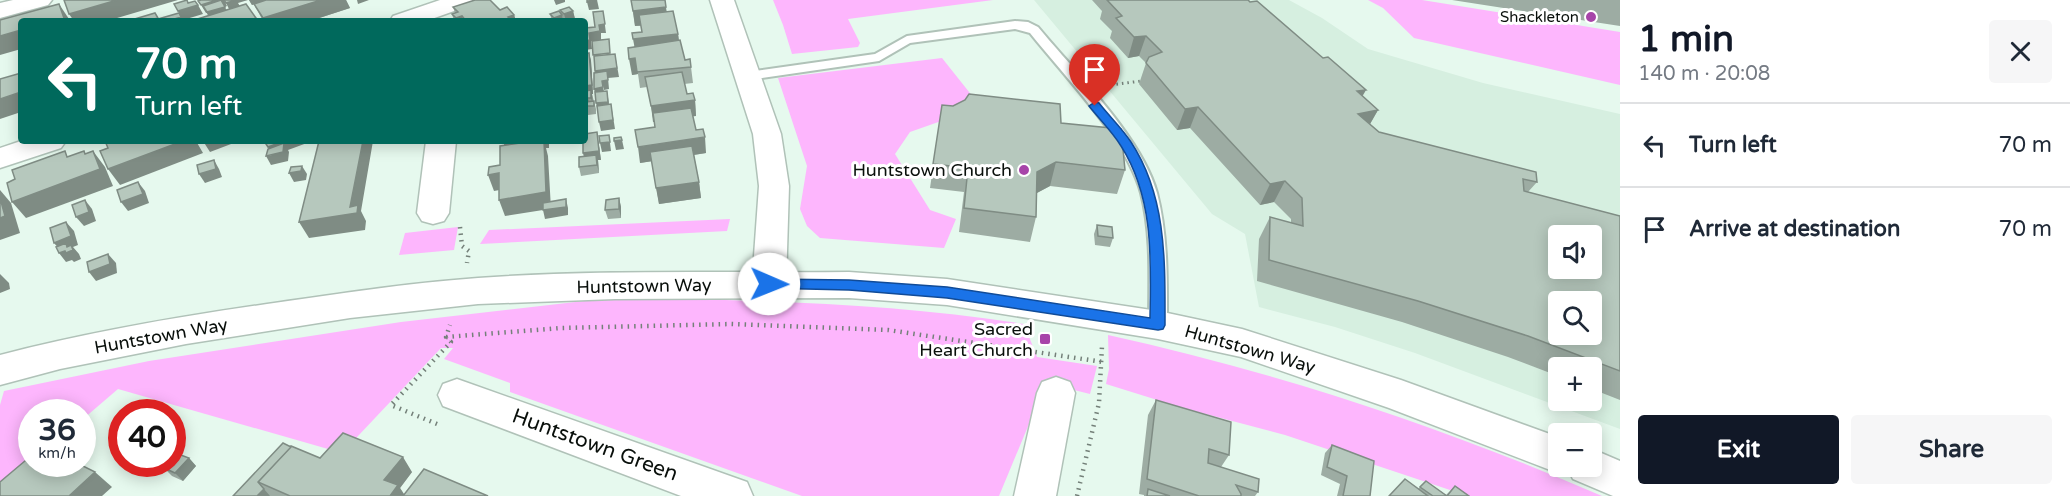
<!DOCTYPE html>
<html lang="en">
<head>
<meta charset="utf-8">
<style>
	:root { --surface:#fff; --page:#f6f6f7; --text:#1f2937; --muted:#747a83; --line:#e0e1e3; --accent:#111827 }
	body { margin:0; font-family:"Varela Round",sans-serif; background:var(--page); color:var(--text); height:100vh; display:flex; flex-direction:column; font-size:22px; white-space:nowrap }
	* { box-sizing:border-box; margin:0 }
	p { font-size:20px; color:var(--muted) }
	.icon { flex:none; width:33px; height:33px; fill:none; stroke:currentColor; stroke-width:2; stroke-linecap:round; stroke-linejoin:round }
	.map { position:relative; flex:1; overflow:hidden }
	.details { display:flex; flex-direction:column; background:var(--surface); width:450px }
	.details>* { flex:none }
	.banner { position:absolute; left:18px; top:18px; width:570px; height:126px; border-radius:6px; box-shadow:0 3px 15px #0003; background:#00695c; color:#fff; overflow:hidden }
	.fabs { position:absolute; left:1548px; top:225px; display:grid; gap:12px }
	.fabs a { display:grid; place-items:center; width:54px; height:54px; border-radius:6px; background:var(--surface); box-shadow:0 3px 15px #0003; font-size:30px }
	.speed { position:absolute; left:18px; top:399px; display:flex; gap:12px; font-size:30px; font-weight:700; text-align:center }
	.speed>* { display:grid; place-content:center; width:78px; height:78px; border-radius:50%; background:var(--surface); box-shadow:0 3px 15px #0003; line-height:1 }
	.speed small { font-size:15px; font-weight:400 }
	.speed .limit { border:9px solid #d22; background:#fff; color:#111 }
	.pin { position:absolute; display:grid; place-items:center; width:51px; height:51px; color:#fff; margin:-62px -26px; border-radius:50% 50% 50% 0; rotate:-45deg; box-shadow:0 0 6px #0007 }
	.pin .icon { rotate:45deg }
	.me { position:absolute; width:66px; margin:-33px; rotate:91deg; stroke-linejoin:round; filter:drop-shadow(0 0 4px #0008) }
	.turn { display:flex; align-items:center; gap:21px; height:126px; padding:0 18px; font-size:27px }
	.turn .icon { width:78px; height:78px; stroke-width:2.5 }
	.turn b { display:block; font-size:42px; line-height:51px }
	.round { display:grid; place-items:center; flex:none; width:63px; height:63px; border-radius:6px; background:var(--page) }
	.head { display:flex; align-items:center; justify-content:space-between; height:102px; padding:0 18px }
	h1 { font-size:36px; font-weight:700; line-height:45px; color:var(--accent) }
	.action { display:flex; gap:12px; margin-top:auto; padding:12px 18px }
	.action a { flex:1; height:69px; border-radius:6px; background:var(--accent); color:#fff; font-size:24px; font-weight:700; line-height:69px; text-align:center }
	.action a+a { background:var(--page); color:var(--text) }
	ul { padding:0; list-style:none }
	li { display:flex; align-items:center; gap:18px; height:84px; padding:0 18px; border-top:2px solid var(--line) }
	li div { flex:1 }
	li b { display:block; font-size:22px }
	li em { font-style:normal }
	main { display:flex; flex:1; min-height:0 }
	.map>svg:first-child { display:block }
	.built { fill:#d6efe0; fill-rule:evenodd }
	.green { fill:#fdb6fd }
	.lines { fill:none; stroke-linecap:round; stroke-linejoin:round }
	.lane-casing { stroke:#b0c2b8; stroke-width:4 }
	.street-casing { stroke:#b0c2b8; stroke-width:3 }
	.secondary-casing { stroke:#b0c2b8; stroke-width:3 }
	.path-far1 { stroke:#748079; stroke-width:3; stroke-dasharray:1.5 4; stroke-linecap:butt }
	.path { stroke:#748079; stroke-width:4.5; stroke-dasharray:1.5 5; stroke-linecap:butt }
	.lane { fill:#fff; fill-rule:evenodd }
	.street { fill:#fff; fill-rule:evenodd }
	.secondary { fill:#fff; fill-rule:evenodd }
	.wall { fill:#9daca3 }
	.shaded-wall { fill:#7f8c84 }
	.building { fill:#b6c8bd; stroke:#7f8c84; stroke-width:1.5; fill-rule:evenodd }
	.route { fill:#1a73e8; stroke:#114b97; stroke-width:1.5 }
	.poi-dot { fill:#a744a9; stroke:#fff; stroke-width:2 }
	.labels { text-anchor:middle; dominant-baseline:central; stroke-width:6; stroke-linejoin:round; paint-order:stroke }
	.far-poi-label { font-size:15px; fill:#090f0b; stroke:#fff; text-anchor:end }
	.poi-label { font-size:18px; fill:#090f0b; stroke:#fff; text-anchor:end }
	.street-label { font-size:18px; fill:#090f0b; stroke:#fff }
	.near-street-label { font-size:21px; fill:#090f0b; stroke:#fff }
</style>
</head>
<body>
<main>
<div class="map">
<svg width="1620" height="496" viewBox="0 0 1620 496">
	<rect width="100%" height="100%" fill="#e6f9ee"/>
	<path class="built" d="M1034,0h255l33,18 46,31 115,34 137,31v315l-205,-76 -80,-26 -76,-20 -14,-73 -33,-20zM1558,236h34v32h-34zM1558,302h34v32h-34zM1558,368h34v32h-34z"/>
	<g class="green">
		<path d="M773,0h220l-145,19 12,24 -2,4 -66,7 -9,-29z"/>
		<path d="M1368,0h54l198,32v53l-206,-47 -31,-30z"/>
		<path d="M942,58l39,49 -71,25 -15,22 35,56 26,9 -12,29 -124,-10 -13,-12 -7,-17 7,-43 -29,-88z"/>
		<path d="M730,219l-3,12 -247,13 9,-14z"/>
		<path d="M458,227l-4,23 -55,5 6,-22z"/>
		<path d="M610,298c138,2 278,4 414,26l13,33 60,9 -7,28 -44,-11 -47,113h-197l-292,-104v-9l-66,-24 9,-11h-12l-99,105 -224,-64 -35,30 -1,-7h-50l-1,51 -31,28v-86l4,-14 145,-30 252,-39z"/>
		<path d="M1108,335c172,38 332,91 494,161h-134l-183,-61 -102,-27 -77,-24 3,-15z"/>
	</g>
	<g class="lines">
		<defs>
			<path id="lane" d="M1015,21l13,1 10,5c38,46 104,111 119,166 11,43 10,88 10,132l-3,5 -6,2 -6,-2 -3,-5c0,-44 3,-89 -8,-132 -14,-53 -76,-116 -111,-160l-15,-4 -105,14 -31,18 -131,19 -7,-4 7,-4 127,-18 32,-18z"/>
			<g id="street">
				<path d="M13,0h39l-4,5 -48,13v-15z"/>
				<path d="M440,0h35l-4,5 -45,16h-36l3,-5z"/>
				<path d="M710,0h24l47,134 8,52 -3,98 -5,9 -12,4 -12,-4 -5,-9 7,-98 -6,-52z"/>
				<path d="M21,141h45l-5,7 -61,20v-20z"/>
				<path d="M426,141h30l-7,72 -5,8 -11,3 -11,-3 -5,-8z"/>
				<path d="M1056,377l14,5 5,11 -19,103h-42l23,-103 5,-11z"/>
				<path d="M457,379l290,103 6,14h-72l-238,-90 -5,-11 5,-11z"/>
			</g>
			<path id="secondary" d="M849,272l98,7 211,32 84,18 159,51 157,57v29h34v-17l28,12v35h-7l-40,-17 -5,-10 -10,4 -169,-65 -148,-51 -83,-18 -211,-34 -98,-7 -234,1 -137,5 -128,14 -164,26 -126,25 -60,16v-30c88,-23 177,-38 267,-51 70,-10 140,-21 211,-26 123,-9 248,-5 371,-6z"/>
		</defs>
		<use href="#lane" class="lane-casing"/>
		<use href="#street" class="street-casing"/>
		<use href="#secondary" class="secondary-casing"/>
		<path class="path-far1" d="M1111,85l30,-4"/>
		<g class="path">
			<path d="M460,227l2,19 7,5 -2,12"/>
			<path d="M446,337l115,-9 170,-4 157,6 215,32"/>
			<path d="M437,424l-46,-19 60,-63 -5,-5 4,-12"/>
			<path d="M1077,496l22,-93 3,-57"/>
		</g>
		<use href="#lane" class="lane"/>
		<use href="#street" class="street"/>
		<use href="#secondary" class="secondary"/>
	</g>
	<g class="wall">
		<path d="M249,0h97l4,8 -40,13h-47l-9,-17 -2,1z"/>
		<path d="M631,0l36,11 11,23 1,6 6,20 6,7 2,16 -9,1 3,10 8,6 1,16h-3l3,14 10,23 -12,2 5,27 2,16 -42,6 -7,-43 -12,2 15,-36 -8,-40 -7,1 -2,-14 -6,1 2,-28 8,-15 -1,-6h-6z"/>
		<path d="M1092,0h156l130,110 -8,14 9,8 158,50 -9,10 92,24v184l-28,-11v-21h-34v8l-50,-19 -106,-35 -145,-41 2,-42 11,-22 21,6v-4l-17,-17 -14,3 -70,-77 -13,2 -38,-46 7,-21 -7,-7 -11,2 -18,-20 2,-7 -12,-12 2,-8z"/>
		<path d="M1452,0h168v26z"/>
		<path d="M453,7l47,3 14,5 2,6h-62l-2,-7 3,-1z"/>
		<path d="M560,10l13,1 2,8 -5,2h-5l-2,-2v2h-11l-2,-7h11z"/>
		<path d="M589,53l2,8 2,33h-1l4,15v5l-8,1 -1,-5h-2v-56z"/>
		<path d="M942,105l119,18 64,47 -8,24 -67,-8 -13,7 -1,24 -6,25 -71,-10 5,-40 -34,-4z"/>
		<path d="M597,132l4,28h-3l1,13 -18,3 -2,-9z"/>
		<path d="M619,198l2,9v11l-13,1 -3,-9z"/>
		<path d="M1097,225l16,13 -3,9 -15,-2 -1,-11z"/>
		<path d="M1156,400l73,55 -8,12 37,25 -3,4h-111v-1l-5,-1 9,-79z"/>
		<path d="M283,443l37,15 92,14 -12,16 4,6 84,2h-255z"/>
		<path d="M1332,445l38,51h-33l3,-12 -19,-9 4,-22z"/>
		<path d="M189,458l7,8 -13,15 -11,-5 -8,-8z"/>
		<path d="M1426,481l20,14 9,-9 14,10h-80l29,-7z"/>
	</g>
	<g class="shaded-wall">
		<path d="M117,0h61l-71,21h-33l-5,-7z"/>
		<path d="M217,0h7l3,6 -2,1 4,8 -18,6 -8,-15 4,7h-1l-5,-8z"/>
		<path d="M232,0h16l-10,3 3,5 -11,3 -4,-8z"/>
		<path d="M249,0h18l-15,5z"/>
		<path d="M321,0h25l4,8 -40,13h-45l-2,-3z"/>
		<path d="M357,0h12l-11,4z"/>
		<path d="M554,0h11v2l-9,3z"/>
		<path d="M597,0l2,9 -10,1 -2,-8z"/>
		<path d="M59,4l10,15 1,2h-5z"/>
		<path d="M198,5l5,9 -20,6 1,1h-16l13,-4 -3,-6z"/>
		<path d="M666,7l2,15 -33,4 -2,-15z"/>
		<path d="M573,11l2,8 -5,2h-4l-2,-7z"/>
		<path d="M603,11l3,22h-5v7l-10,1 1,8 -7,1v-9l4,-8 10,-8z"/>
		<path d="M155,13l5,8h-13z"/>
		<path d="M514,15l2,6h-7l-1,-4z"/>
		<path d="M562,15l1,6h-9v-3z"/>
		<path d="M462,16l1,5h-6l-1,-3z"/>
		<path d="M21,30v19l-21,6v-19z"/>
		<path d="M678,34l2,16 -44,5 -3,-16z"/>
		<path d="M1146,36l-7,20 -11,2 6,-21z"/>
		<path d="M589,53l2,8 2,33h-1l1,12 -2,-8 -6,-3v-9z"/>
		<path d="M615,54l4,23 -11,1 1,11 -5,1 -2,-9 -5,-1 -2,-9z"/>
		<path d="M635,58l3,16 -6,1 -3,-16z"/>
		<path d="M603,87l2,9 -9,1 -2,-8z"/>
		<path d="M1366,90l-12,21 3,-20z"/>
		<path d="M607,91l3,19 -12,2 -2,-9z"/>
		<path d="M21,92v20l-21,7v-20z"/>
		<path d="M695,100l1,16 -43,6 -2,-16z"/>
		<path d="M611,104l4,25 -14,2 -2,-9z"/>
		<path d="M1198,107l-8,21 -13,2 8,-21z"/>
		<path d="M1378,110l-12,21 -8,-17z"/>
		<path d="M597,132l4,28h-3l1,13 -2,-8 -12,-3 -2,-9z"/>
		<path d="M609,135l2,16 -9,1 -2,-9z"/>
		<path d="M705,137l1,16 -66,10 -2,-16z"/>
		<path d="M622,140l2,9 -8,1 -2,-9z"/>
		<path d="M183,141h13l7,12 -83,32 -12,-16z"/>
		<path d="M203,141h36l-29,11z"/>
		<path d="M284,141h22l1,2 -19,7 1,2 -1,9 -17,4 -5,-9 6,-1 -4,-8z"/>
		<path d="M363,141h10l-12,70 5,10 -1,9 -56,8 -10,-16 51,-15z"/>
		<path d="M503,141h46v7h-3l2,8 3,53 15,-10 2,9v7l-23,4 -2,-9 -38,6 -6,-16 8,-46z"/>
		<path d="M93,151l12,16 8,19 -87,32 -14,-16z"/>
		<path d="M214,160l5,9 3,8 -17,6 -6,-9z"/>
		<path d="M1056,162l-6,24 -19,10 6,-24z"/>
		<path d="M302,166l5,8 -1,6 -12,2 -5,-9z"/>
		<path d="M499,173l6,16 -11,2 -6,-16z"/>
		<path d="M1285,181l-11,21 -14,3 10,-21z"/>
		<path d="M138,182l7,9 4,12 -21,8 -7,-9z"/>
		<path d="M699,182l2,16 -42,6 -3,-16z"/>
		<path d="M0,190l11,13 9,30 -20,7z"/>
		<path d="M619,198l2,9v11l-2,-9z"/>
		<path d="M85,200l7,9 4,12 -12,5 -8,-9z"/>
		<path d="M66,222l8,9 4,14 -5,2 6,7 2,5 -7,3 -2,-2 -6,2 -7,-9 10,-4 -7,3 -8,-9z"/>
		<path d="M108,254l8,9 1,10 -21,8 -7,-9z"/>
		<path d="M0,274l9,9 1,6 -10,4z"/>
		<path d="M172,418l8,7 -8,7z"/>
		<path d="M403,457l9,15 -12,16 5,8h-15l-6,-16z"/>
		<path d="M189,458l7,8 -13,15 -8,-8z"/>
		<path d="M95,472l17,15 -10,9h-33z"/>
		<path d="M264,489l6,7h-13z"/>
	</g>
	<g class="building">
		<path d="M64,0h53l-48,14z"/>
		<path d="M187,0l1,3 7,-2 3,4 -20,6 -4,-7z"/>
		<path d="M201,0h16l-16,5 -3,-4z"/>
		<path d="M221,0l4,7 -18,5 -4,-6z"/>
		<path d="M224,0h12l-10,3z"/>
		<path d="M266,0h55l-58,18 -9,-14z"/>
		<path d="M475,0h15l10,10 7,-3 7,8 -6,2 4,4h-46l-4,-5 -6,2 -4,-4 6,-2 -5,-5z"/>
		<path d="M587,0h10l-10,2z"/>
		<path d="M631,0h34l1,7 -33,4z"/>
		<path d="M1107,0h141l2,2 7,-1 66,57 5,-1 38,33 -9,1 21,19 -20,4 21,18 157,40 1,10 -14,-3 1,12 96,25v155l-92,-35 -110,-35 -149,-41 1,-43 33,9 -1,-28 -17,-17 -15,3 -72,-77 -13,2 -39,-46 3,-6 13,-5 -16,-16 -12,1 -18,-19 6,-2zM1558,236h34v32h-34zM1558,302h34v32h-34z"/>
		<path d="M59,4l6,17h-44v9l-21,6v-16z"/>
		<path d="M246,4l10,14 -8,3h-57z"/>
		<path d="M569,7l4,4 -9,3 -4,-4z"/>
		<path d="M559,11l3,4 -8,3 -4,-4z"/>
		<path d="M603,11l2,13 -6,1 1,6 -11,2 1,7 -5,1v-13l10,-1 -2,-15z"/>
		<path d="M673,11l5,23 -45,5 -1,-6 10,-1 -3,-17z"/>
		<path d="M155,13l3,5 -11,3h-19z"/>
		<path d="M179,13l2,4 -13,4h-9l-1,-2z"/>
		<path d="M609,39l1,14 -17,2 -1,-14z"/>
		<path d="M680,40l5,20 5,-1 1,8 -54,5 -2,-14 -6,1 -1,-11z"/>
		<path d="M589,53l3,32 -7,1v-32z"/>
		<path d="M615,54l2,14 -22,3 -1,-15z"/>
		<path d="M607,71l1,9 -6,1 1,6 -9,2v-16z"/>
		<path d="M682,72l5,22 6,-1 2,7 -44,6 -6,-29z"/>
		<path d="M21,73v19l-21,7v-20z"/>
		<path d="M591,90v8h-4l1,3h-3v-10z"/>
		<path d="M607,91l1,11 -12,1 -1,-11z"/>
		<path d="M969,94l91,10 1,19 60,6 4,41 -69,-8 -19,10 -1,45 -72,-9 4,-40 -35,-4 9,-59 11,1 12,-6z"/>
		<path d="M594,101v5h-8v-4z"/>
		<path d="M611,104l2,16 -14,2 -2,-16z"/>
		<path d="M691,108l5,22 7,-1 2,8 -67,10 -3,-17 20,-3 -2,-14z"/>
		<path d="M597,132l2,19 -16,2v-12h2v-7z"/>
		<path d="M609,135l1,7 -10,1 -1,-7z"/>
		<path d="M621,137l1,3 -8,1v-3z"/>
		<path d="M105,141h78l-75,28 -8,-18 8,-3z"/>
		<path d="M264,141h20l-16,6z"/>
		<path d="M319,141h44l-13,66 8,-2 -1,8 -58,9z"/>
		<path d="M534,141h10l2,51 -47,8v-27l-11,2 1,-8 11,-2v-19z"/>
		<path d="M284,143l-1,9 -17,4 2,-7z"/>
		<path d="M692,146l7,36 -43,6 -6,-36z"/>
		<path d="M65,151l2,6 17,-6 1,3 8,-3 7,18 -88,33 -5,-19 8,-4 -3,-9z"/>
		<path d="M596,155l1,10 -18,2v-10z"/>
		<path d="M214,160l2,9 -17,5 -2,-9z"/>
		<path d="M302,166l-1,5 -12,2 2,-6z"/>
		<path d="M138,182l5,12 -22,8 -4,-12z"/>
		<path d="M0,198l5,18 -5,2z"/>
		<path d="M619,198v11l-14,1 1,-10z"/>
		<path d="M566,199v8l-23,3v-7z"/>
		<path d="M85,200l4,12 -13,5 -4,-12z"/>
		<path d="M66,222l5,14 -17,7 -4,-15z"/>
		<path d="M1097,225l15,2 1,11 -15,-2z"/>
		<path d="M66,243l1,4 4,-2 2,5 -7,3 -1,-2 -6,2 -3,-6z"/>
		<path d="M108,254l2,10 -21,8 -2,-10z"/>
		<path d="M1156,400l75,22 -2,33 -20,-6 -1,14 51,16 -1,13 -22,-7 5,9v2h-42l-52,-17z"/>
		<path d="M145,405l17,7h-25z"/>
		<path d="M343,433l60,24 -19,23 14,5 -8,11h-100l-32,-14 33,-36 29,12z"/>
		<path d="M283,443l8,4 -33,35 6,7 -7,7h-24z"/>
		<path d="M1332,445l42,16 -4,35h-27l4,-20 -20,-9z"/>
		<path d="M178,454l11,4 -14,15 -11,-5 5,-4h3v-4z"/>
		<path d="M32,455v9h47l16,8 -26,24h-69v-14z"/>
		<path d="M424,469l64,27h-85z"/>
		<path d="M1405,479l23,17h-39z"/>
		<path d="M1426,481l21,15 8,-10 14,10h-36l-13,-9z"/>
		<path d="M1148,489l22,7h-23z"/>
	</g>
	<path class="route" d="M1095,102l4,1c10,13 23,25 32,39 36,55 34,120 34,183l-2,4 -5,1 -211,-32 -98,-8 -85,-2 -2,-4 2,-4 5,-1 80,1 98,7 203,31c1,-59 4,-120 -29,-172 -9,-15 -22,-27 -32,-40z"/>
	<g class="poi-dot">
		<circle cx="1591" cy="17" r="6"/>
		<circle cx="1024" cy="170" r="6"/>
		<rect x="1039" y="333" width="12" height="12" rx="3"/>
	</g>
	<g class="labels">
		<g class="far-poi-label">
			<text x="1579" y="17">Shackleton</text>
		</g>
		<g class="poi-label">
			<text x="1012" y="170">Huntstown Church</text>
			<text x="1033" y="329">Sacred<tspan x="1033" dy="21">Heart Church</tspan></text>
		</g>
		<g class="street-label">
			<text transform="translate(644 286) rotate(-1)">Huntstown Way</text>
			<text transform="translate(161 336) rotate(-10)">Huntstown Way</text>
			<text transform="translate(1250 349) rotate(16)">Huntstown Way</text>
		</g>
		<g class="near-street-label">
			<text transform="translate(595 445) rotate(20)">Huntstown Green</text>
		</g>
	</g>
</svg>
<div class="fabs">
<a><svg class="icon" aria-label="sound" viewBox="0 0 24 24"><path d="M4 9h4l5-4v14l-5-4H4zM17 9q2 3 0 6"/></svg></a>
<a><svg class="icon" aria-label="search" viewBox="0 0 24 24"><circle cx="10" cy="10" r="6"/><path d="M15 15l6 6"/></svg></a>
<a>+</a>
<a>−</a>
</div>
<div class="speed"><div>36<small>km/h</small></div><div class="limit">40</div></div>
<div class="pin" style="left:1095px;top:106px;background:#d93025"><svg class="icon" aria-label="arrive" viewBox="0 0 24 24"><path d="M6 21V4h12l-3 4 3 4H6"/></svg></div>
<svg class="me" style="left:769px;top:284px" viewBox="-20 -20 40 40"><circle r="19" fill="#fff"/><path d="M0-13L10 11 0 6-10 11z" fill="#1a73e8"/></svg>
<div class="banner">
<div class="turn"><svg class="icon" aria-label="left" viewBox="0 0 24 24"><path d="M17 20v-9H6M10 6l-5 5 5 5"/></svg><div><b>70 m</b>Turn left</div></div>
</div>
</div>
<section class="details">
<div class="head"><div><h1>1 min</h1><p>140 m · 20:08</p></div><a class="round"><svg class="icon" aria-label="close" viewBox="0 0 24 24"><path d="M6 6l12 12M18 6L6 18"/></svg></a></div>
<ul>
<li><svg class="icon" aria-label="left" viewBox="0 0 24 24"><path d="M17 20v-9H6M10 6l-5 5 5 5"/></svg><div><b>Turn left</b></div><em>70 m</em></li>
<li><svg class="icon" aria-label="arrive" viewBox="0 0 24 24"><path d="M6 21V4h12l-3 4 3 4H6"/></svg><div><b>Arrive at destination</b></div><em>70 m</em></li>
</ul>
<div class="action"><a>Exit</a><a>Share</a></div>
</section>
</main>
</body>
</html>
